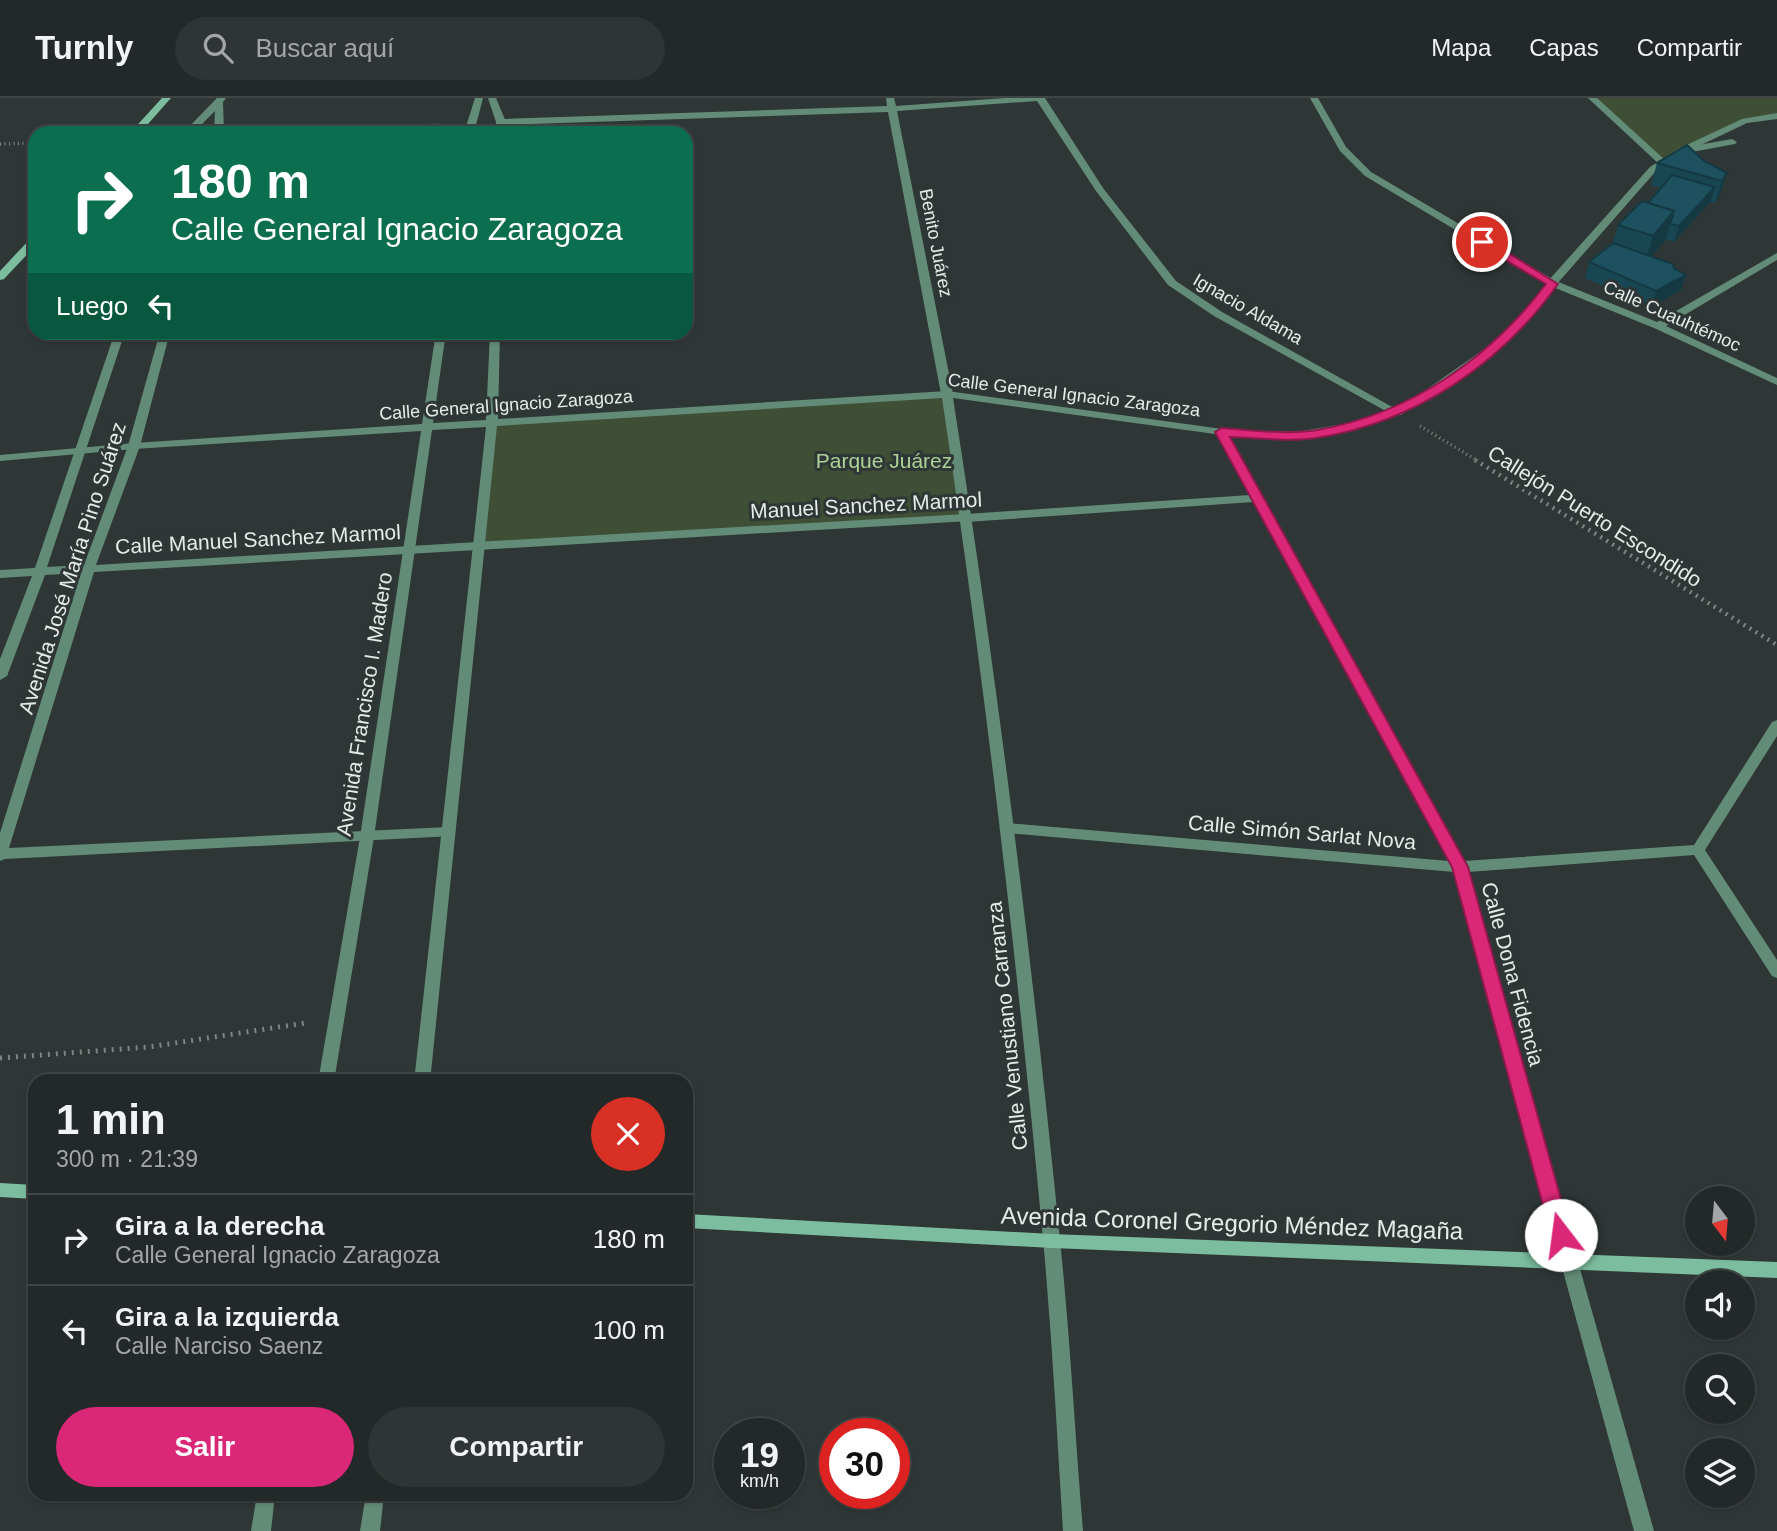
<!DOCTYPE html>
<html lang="es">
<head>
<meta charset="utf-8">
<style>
	:root { --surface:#232928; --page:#2f3534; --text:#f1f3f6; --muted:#a3a6a8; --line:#404545; --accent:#db2777 }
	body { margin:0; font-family:Arial,sans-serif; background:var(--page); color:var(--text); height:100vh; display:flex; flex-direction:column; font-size:26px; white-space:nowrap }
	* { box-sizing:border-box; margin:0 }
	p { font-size:23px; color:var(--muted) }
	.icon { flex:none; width:38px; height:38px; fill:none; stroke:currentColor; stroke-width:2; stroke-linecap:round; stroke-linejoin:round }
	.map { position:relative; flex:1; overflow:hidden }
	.panel { position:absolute; left:28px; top:976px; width:665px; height:427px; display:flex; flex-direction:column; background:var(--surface); border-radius:21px; box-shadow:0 2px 5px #0004,0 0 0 2px var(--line) }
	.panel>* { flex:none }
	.top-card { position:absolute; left:28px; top:28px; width:665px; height:214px; border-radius:21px; box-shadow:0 2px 5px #0004,0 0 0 2px var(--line); background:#0b6e4f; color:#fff; overflow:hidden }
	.needle { width:46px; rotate:164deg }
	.buttons { position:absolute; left:1685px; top:1088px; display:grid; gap:14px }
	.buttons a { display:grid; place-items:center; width:70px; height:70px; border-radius:50%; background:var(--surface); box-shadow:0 2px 5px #0004,0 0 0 2px var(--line); font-size:35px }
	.speed { position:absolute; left:714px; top:1320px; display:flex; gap:14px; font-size:35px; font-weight:700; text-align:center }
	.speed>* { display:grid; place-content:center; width:91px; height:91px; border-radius:50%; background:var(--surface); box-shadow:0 2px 5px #0004,0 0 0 2px var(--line); line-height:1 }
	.speed small { font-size:18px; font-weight:400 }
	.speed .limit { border:10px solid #d22; background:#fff; color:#111 }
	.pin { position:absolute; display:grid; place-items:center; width:60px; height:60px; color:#fff; margin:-30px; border:4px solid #fff; border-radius:50%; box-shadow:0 2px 7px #0007 }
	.me { position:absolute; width:77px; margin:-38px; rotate:345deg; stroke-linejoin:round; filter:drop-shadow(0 0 5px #0008) }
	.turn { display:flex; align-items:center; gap:24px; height:147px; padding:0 28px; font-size:32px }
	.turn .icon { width:91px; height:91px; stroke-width:2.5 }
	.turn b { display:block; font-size:49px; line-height:60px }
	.then { display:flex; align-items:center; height:66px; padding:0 28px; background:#0003; gap:14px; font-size:26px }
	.round { display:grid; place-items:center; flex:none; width:74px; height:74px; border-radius:37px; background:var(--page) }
	.headline { display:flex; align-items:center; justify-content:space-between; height:119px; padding:0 28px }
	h1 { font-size:42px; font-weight:700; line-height:52px }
	.action { display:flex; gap:14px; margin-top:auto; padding:14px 28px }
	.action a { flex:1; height:80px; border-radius:42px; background:var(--accent); color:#fff; font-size:28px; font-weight:700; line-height:80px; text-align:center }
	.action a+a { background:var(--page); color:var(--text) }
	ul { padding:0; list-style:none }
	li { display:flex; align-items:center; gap:21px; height:91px; padding:0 28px; border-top:2px solid var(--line) }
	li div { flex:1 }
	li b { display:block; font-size:26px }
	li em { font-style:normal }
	header { display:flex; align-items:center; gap:42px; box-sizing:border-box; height:98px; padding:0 35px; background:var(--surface); border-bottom:2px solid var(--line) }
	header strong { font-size:33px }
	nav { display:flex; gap:38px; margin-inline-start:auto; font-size:24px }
	.search { width:490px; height:63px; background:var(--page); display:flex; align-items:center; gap:18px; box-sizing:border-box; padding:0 24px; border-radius:38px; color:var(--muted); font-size:26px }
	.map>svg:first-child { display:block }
	.green { fill:#3e4f35 }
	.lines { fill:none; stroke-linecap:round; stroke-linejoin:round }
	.path-far2 { stroke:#7e8483; stroke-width:3.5; stroke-dasharray:1 3.5; stroke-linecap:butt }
	.path-far1 { stroke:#7e8483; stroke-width:4.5; stroke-dasharray:2 5; stroke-linecap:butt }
	.path { stroke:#7e8483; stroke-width:5; stroke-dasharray:2 6; stroke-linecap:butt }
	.service { fill:#638c78; fill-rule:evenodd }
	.pedestrian { fill:#638c78; fill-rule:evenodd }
	.minor { fill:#638c78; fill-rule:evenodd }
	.tertiary { fill:#638c78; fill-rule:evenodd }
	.secondary { fill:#7bbd9e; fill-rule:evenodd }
	.wall { fill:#194653 }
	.shaded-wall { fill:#143943 }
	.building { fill:#1d5160; stroke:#143943; stroke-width:2 }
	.route { fill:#db2777; stroke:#8e194d; stroke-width:2 }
	.labels { text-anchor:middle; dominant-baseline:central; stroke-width:6; stroke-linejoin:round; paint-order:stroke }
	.far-street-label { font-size:18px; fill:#e6ebea; stroke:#2f3736 }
	.park-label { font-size:21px; fill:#acd297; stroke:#2f3736 }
	.street-label { font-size:21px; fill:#e6ebea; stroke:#2f3736 }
	.near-street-label { font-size:24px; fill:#e6ebea; stroke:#2f3736 }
</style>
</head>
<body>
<header>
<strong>Turnly</strong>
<div class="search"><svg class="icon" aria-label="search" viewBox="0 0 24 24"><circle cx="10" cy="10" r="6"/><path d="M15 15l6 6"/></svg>Buscar aquí</div>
<nav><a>Mapa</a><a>Capas</a><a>Compartir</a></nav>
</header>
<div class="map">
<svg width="1777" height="1433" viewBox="0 0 1777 1433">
	<rect width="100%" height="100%" fill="#2f3736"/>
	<g class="green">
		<path d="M1592,0h185v18l-32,5 -83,41z"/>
		<path d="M947,296l19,124 -489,28 15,-123z"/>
	</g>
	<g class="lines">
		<g class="path-far2">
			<path d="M249,35l193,-8"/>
			<path d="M0,46l35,-1"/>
			<path d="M1420,328l58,35"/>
		</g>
		<path class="path-far1" d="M1475,362l302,185"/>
		<path class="path" d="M0,960l149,-11 156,-24"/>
		<path class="service" d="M1732,41l5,3 -2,2 -54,10 -5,-3 5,-3z"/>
		<g class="pedestrian">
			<path d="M886,0h8l2,8 109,-8h40l58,90 73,93 46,31 181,101 -2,2h-8l-179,-99 -46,-31 -72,-94 -59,-90 -140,10 56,283 -6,3 -6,-3 -53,-282 -387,13 -5,-3 5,-3 386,-13z"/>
			<path d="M966,416l6,4 -2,3 -493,29 -6,-4 6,-4z"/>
		</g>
		<g class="minor">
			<path d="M217,0h9l-3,4 1,31h-10l1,-22 -22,22h-10z"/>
			<path d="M1310,0h8l28,49 25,25 185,109 101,41 120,-69v7l-111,66 111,52v7l-123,-57 -106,-43 -183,-109 -25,-25z"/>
			<path d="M1588,0h9l68,62v4h-6z"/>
			<path d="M115,234h10l-78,235 37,-2 44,-119 32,-114h10l-30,114 -44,119 381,-23 6,4 -6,4 -383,22 -85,276 439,-21 5,1 2,4 -2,4 -448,23 -5,2v-28l81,-260 -36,2 -38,101 -7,4v-21l32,-83 -32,2v-8l35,-2z"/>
			<path d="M1221,331l6,3 237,429 230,-16 78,-123 5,-2v16l-72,114 72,110v18l-5,-2 -78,-121 -226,17 186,659h-20l-180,-659 -448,-39 -7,-5 7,-5 443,38 -196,-359 -287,20 -6,-4 6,-4 284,-19 -35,-63z"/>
		</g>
		<g class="tertiary">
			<path d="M475,0h8l-9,35h-10z"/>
			<path d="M488,0h8l10,24v11h-10v-11z"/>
			<path d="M1777,15v6l-30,4 -63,30 -28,18 -100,114 -21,28 -37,37 -28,21 -40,26 -48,24 -25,8 -55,9h-58l-291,-40c44,279 79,560 107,842 10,96 15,194 23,291h-20c-6,-97 -11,-195 -20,-292 -26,-281 -59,-562 -101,-841l-445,28 -67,656h-16l72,-655 -54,3 -58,407 -40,245h-16l42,-245 61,-406 -287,18 -134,12v-6l134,-12 288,-19 14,-92h10l-13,91 53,-3 4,-88h10l-2,87 449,-28 297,41 58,-1 48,-8 48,-17 25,-14 67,-47 37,-36 21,-28 102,-114 28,-18 64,-30z"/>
			<path d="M257,1396h18l-4,37h-20z"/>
			<path d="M366,1396h18l-4,37h-20z"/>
		</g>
		<g class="secondary">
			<path d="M162,0h9l-31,35h-10z"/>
			<path d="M35,139v9l-31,33 -4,1v-9l31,-33z"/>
			<path d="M0,1085l35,2v14l-35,-2z"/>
			<path d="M686,1116l366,20 725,28v16l-725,-30 -366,-20z"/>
		</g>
	</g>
	<path class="wall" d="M1704,63l23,12 -7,22 -5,8 -5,-1 -36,40 -8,-3 -15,17 35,19 -5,15 -30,17 -66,-29 4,-16 24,-19 5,-18 30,-22 12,-15 -9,-3 6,-22z"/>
	<g class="shaded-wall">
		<path d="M1727,75l-7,22 -5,8 7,-22z"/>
		<path d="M1715,89l-5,15 -36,40 5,-16z"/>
		<path d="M1674,113l-8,28 -21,26 8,-29z"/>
		<path d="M1686,177l-5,15 -30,17 5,-16z"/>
	</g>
	<g class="building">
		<path d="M1687,47l17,16 23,12 -5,8 -65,-18z"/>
		<path d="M1672,77l43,12 -36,39 -9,-2 4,-13 -26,-8z"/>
		<path d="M1642,103l32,10 -21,25 -35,-11z"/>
		<path d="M1613,145l60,21 1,4 12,7 -30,16 -67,-29z"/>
	</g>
	<path class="route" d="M1478,141h8l72,45c-57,80 -143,139 -242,154 -28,4 -57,0 -86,-1l238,430 103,368 -3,6 -7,2 -7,-2 -3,-6 -99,-368 -237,-435 7,-4c31,2 64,7 95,2 93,-16 173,-72 229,-146l-68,-40z"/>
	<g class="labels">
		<g class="far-street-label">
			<text transform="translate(936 145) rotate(79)">Benito Juárez</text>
			<text transform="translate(1248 211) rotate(30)">Ignacio Aldama</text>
			<text transform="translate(1672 218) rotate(24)">Calle Cuauhtémoc</text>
			<text transform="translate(1074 297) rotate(7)">Calle General Ignacio Zaragoza</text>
			<text transform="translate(506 307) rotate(-4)">Calle General Ignacio Zaragoza</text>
		</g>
		<g class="park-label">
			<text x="884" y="362">Parque Juárez</text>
		</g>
		<g class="street-label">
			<text transform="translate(866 407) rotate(-3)">Manuel Sanchez Marmol</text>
			<text transform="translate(1595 418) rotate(32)">Callejón Puerto Escondido</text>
			<text transform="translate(258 441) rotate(-3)">Calle Manuel Sanchez Marmol</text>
			<text transform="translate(72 470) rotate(-72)">Avenida José María Pino Suárez</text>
			<text transform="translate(364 606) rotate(-81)">Avenida Francisco I. Madero</text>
			<text transform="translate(1302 734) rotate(5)">Calle Simón Sarlat Nova</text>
			<text transform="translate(1513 876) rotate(75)">Calle Dona Fidencia</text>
			<text transform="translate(1007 928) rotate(-96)">Calle Venustiano Carranza</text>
		</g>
		<g class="near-street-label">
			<text transform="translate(1232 1125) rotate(2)">Avenida Coronel Gregorio Méndez Magaña</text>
		</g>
	</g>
</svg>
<div class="buttons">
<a><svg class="needle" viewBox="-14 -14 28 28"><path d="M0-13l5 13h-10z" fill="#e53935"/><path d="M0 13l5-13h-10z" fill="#a3a6a8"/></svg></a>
<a><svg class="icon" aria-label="sound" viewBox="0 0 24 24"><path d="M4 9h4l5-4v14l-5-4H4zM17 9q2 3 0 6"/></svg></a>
<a><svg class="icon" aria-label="search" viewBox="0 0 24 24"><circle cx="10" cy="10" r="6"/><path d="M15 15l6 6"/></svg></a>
<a><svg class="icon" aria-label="layers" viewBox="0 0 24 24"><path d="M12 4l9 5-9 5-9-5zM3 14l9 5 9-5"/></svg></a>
</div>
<div class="speed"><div>19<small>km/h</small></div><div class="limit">30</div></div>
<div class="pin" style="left:1482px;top:144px;background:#d93025"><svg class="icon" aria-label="arrive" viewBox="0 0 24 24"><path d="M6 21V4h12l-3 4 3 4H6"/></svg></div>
<svg class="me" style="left:1561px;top:1137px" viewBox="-20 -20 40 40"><circle r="19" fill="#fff"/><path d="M0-13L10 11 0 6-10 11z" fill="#db2777"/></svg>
<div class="top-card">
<div class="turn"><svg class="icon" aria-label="right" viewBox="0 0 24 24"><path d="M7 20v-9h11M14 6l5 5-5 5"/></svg><div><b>180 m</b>Calle General Ignacio Zaragoza</div></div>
<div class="then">Luego<svg class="icon" aria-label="left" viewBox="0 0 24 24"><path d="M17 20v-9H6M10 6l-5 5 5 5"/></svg></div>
</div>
<section class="panel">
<div class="headline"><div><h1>1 min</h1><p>300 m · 21:39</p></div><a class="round" style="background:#d93025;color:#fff"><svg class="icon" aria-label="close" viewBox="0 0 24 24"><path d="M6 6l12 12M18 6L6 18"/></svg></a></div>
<ul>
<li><svg class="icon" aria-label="right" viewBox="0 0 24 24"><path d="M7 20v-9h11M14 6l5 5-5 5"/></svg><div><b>Gira a la derecha</b><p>Calle General Ignacio Zaragoza</p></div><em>180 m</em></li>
<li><svg class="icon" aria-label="left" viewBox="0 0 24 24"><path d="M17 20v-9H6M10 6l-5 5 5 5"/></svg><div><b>Gira a la izquierda</b><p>Calle Narciso Saenz</p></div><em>100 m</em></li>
</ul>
<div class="action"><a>Salir</a><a>Compartir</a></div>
</section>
</div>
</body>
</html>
